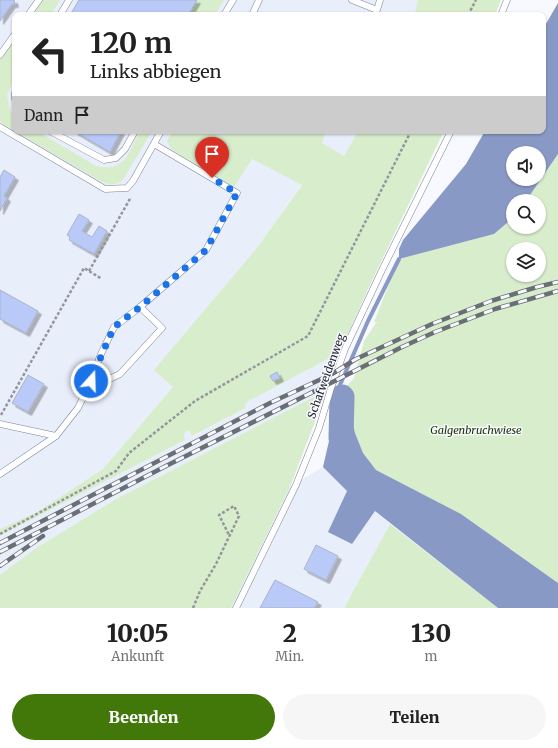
<!DOCTYPE html>
<html lang="de">
<head>
<meta charset="utf-8">
<style>
	:root { --surface:#fff; --page:#f6f6f6; --text:#222; --muted:#767676; --accent:#42780a }
	body { margin:0; font-family:Merriweather,serif; background:var(--page); color:var(--text); height:100vh; display:flex; flex-direction:column; font-size:15px; white-space:nowrap }
	* { box-sizing:border-box; margin:0 }
	p { font-size:13px; color:var(--muted) }
	.icon { flex:none; width:22px; height:22px; fill:none; stroke:currentColor; stroke-width:2; stroke-linecap:round; stroke-linejoin:round }
	.map { position:relative; height:608px; overflow:hidden }
	.panel { display:flex; flex-direction:column; background:var(--surface); flex:1 }
	.panel>* { flex:none }
	.guide { position:absolute; left:12px; top:12px; width:534px; height:122px; border-radius:8px; box-shadow:0 1px 3px #0004; background:#fff; color:var(--text); overflow:hidden }
	.tools { position:absolute; left:506px; top:146px; display:grid; gap:8px }
	.tools a { display:grid; place-items:center; width:40px; height:40px; border-radius:50%; background:var(--surface); box-shadow:0 1px 3px #0004; font-size:20px }
	.pin { position:absolute; display:grid; place-items:center; width:34px; height:34px; color:#fff; margin:-41px -17px; border-radius:50% 50% 50% 0; rotate:-45deg; box-shadow:0 0 4px #0007 }
	.pin .icon { rotate:45deg }
	.me { position:absolute; width:44px; margin:-22px; rotate:20deg; stroke-linejoin:round; filter:drop-shadow(0 0 3px #0008) }
	.turn { display:flex; align-items:center; gap:14px; height:84px; padding:0 12px; font-size:18px }
	.turn .icon { width:52px; height:52px; stroke-width:2.5 }
	.turn b { display:block; font-size:28px; line-height:34px }
	.then { display:flex; align-items:center; height:38px; padding:0 12px; background:#0003; gap:8px; font-size:15px }
	.eta { display:flex; justify-content:space-evenly; align-items:center; height:68px; text-align:center }
	.eta b { font-size:24px; font-weight:800; line-height:28px }
	.action { display:flex; gap:8px; margin-top:auto; padding:8px 12px }
	.action a { flex:1; height:46px; border-radius:24px; background:var(--accent); color:#fff; font-size:16px; font-weight:800; line-height:46px; text-align:center }
	.action a+a { background:var(--page); color:var(--text) }
	.map>svg:first-child { display:block }
	.built { fill:#e9eefb }
	.green { fill:#d8edcc; fill-rule:evenodd }
	.water { fill:#8999c5; fill-rule:evenodd }
	.lines { fill:none; stroke-linecap:round; stroke-linejoin:round }
	.stream { stroke:#8999c5; stroke-width:4 }
	.river { stroke:#8999c5; stroke-width:25 }
	.building { fill:#b9caf9; stroke:#a9b3cb; filter:url(#shadow) }
	.lane-casing { stroke:#7c849c; stroke-width:7 }
	.path { stroke:#93969d; stroke-width:2.5; stroke-dasharray:3 2; stroke-linecap:butt }
	.lane { stroke:#fff; stroke-width:6 }
	.rail-casing { stroke:#6a6e75; stroke-width:4.5 }
	.rail { stroke:#f7f9fe; stroke-width:3; stroke-dasharray:9; stroke-linecap:butt }
	.route { stroke:#1a73e8; stroke-width:7; stroke-dasharray:0 12.6 }
	.labels { text-anchor:middle; dominant-baseline:central; stroke-width:3; stroke-linejoin:round; paint-order:stroke }
	.street-label { font-size:11px; fill:#1b1f28; stroke:#f7f9fe }
	.park-label { font-size:11px; font-style:italic; fill:#173102; stroke:#f7f9fe }
</style>
</head>
<body>
<div class="map">
<svg width="558" height="608" viewBox="0 0 558 608">
	<defs>
		<filter id="shadow"><feDropShadow dx="3.5" dy="3.5" stdDeviation="0" flood-color="#0004"/></filter>
	</defs>
	<rect width="100%" height="100%" fill="#f7f9fe"/>
	<g class="built">
		<path d="M0,0h418l-4,15h-399v116h343l-14,25 -23,-13 -19,41 -46,65 -101,121 18,17 -70,82 -66,43 -37,17z"/>
		<path d="M339,353l-13,36 1,1 -211,109 -80,49 -36,27v-39l185,-96 -1,-6 2,-3h3l4,5 53,-28 -2,-5z"/>
		<path d="M323,467l24,24 -19,41 47,-21 15,13 -46,84h-113l59,-121z"/>
	</g>
	<g class="green">
		<path d="M42,0h18l-9,15h-20z"/>
		<path d="M197,0h27l-9,15h-27z"/>
		<path d="M418,0h83l-6,15h-81z"/>
		<path d="M15,39v39l-8,17 2,11 3,8 3,3v14h22l59,35c29,7 33,-14 44,-35h12l-29,49c-8,6 -13,5 -23,1l-94,-55 -6,-5v-61z"/>
		<path d="M173,131h153l-4,12 22,13 14,-25h86l-68,141 -37,81 -94,50 1,5 -54,28 -3,-5h-3l-2,3 1,6 -185,96v-7l37,-17 66,-43 70,-82 -19,-17 102,-121 46,-64 -50,-26 -18,28 -62,-37 -5,-9z"/>
		<path d="M558,154v429l-97,-69 -85,-44 -13,-17 -8,-20 -5,-22v-8l-4,-16 8,-9 10,-37 12,-18h3l-5,-1 25,-63 95,-25 19,-16v9h26v-26h-13zM513,249h26v26h-26z"/>
		<path d="M327,390l-37,97 -59,121h-231v-33l36,-27 80,-49z"/>
		<path d="M390,524l108,84h-154z"/>
	</g>
	<g class="water">
		<path d="M558,3v151l-32,47h-13v17l-19,16 -95,25v-10l4,-9 63,-76 19,-33h58v-102zM513,153h26v26h-26z"/>
		<path d="M338,402l12,1v8l5,22 8,20 13,17 85,44 97,69v25h-60l-123,-97 -23,33 -24,-12 19,-41 -24,-24z"/>
	</g>
	<g class="lines">
		<path class="stream" d="M342,397l-2,-12 28,-64 31,-62"/>
		<path class="river" d="M341,438l1,-41"/>
	</g>
	<g class="building">
		<path d="M0,0h14l1,4h-3l-12,17z"/>
		<path d="M79,0h118l-9,15h-118z"/>
		<path d="M74,131h47l-11,21z"/>
		<path d="M4,170l11,7 -11,19 3,2 -7,13v-34z"/>
		<path d="M79,214l10,6 -7,11 10,6 7,-11 8,5 -13,23 -25,-14 1,-3 -3,-2z"/>
		<path d="M0,290l38,21 -12,22 -26,-14z"/>
		<path d="M277,372l3,6 -7,3 -3,-5z"/>
		<path d="M28,375l16,9 -16,28 -16,-9z"/>
		<path d="M316,545l22,11 -12,24 -22,-11z"/>
		<path d="M275,580l43,22 -4,6h-54z"/>
	</g>
	<g class="lines">
		<defs>
			<g id="lane">
				<path d="M352,0l25,10 3,-10"/>
				<path d="M28,15l11,-15"/>
				<path d="M60,15l9,-15"/>
				<path d="M224,15l9,-15"/>
				<path d="M252,15l7,-15"/>
				<path d="M501,15l6,-15"/>
				<path d="M0,55l15,-21"/>
				<path d="M15,93v6"/>
				<path d="M0,127l105,62 22,-1 6,-7 28,-50"/>
				<path d="M50,131l54,29 12,-2 9,-9 10,-18"/>
				<path d="M91,381l12,1 17,-8 42,-46 -22,-21"/>
				<path d="M0,424l56,12"/>
				<path d="M0,474l56,-38 22,-28 13,-27 10,-27 13,-27 26,-20 66,-57 31,-57 -83,-49"/>
				<path d="M236,608l60,-123 23,-57 12,-40 14,-39 38,-81 68,-137"/>
			</g>
		</defs>
		<use href="#lane" class="lane-casing"/>
		<g class="path">
			<path d="M468,15l8,-15"/>
			<path d="M89,271l42,-74"/>
			<path d="M1,415l83,-147 18,11"/>
			<path d="M0,534l116,-63 13,-18 66,-52 113,-65 103,-205"/>
			<path d="M193,608l7,-17 16,-27 23,-48 -5,-10 -15,9 10,20"/>
		</g>
		<use href="#lane" class="lane"/>
		<defs>
			<g id="rail">
				<path d="M0,543l270,-140 62,-29 24,-15 76,-35 59,-23 46,-14 21,-5"/>
				<path d="M0,552l166,-86 236,-119 33,-15 60,-23 63,-18"/>
				<path d="M0,566l43,-30"/>
			</g>
		</defs>
		<use href="#rail" class="rail-casing"/>
		<use href="#rail" class="rail"/>
	</g>
	<g class="lines">
		<path class="route" d="M91,381l11,-27 12,-27 26,-20 66,-57 31,-57 -25,-15"/>
	</g>
	<g class="labels">
		<g class="street-label">
			<text transform="translate(326 376) rotate(-70)">Schafweidenweg</text>
		</g>
		<g class="park-label">
			<text x="476" y="430">Galgenbruchwiese</text>
		</g>
	</g>
</svg>
<div class="tools">
<a><svg class="icon" aria-label="sound" viewBox="0 0 24 24"><path d="M4 9h4l5-4v14l-5-4H4zM17 9q2 3 0 6"/></svg></a>
<a><svg class="icon" aria-label="search" viewBox="0 0 24 24"><circle cx="10" cy="10" r="6"/><path d="M15 15l6 6"/></svg></a>
<a><svg class="icon" aria-label="layers" viewBox="0 0 24 24"><path d="M12 4l9 5-9 5-9-5zM3 14l9 5 9-5"/></svg></a>
</div>
<div class="pin" style="left:212px;top:178px;background:#d93025"><svg class="icon" aria-label="arrive" viewBox="0 0 24 24"><path d="M6 21V4h12l-3 4 3 4H6"/></svg></div>
<svg class="me" style="left:91px;top:381px" viewBox="-20 -20 40 40"><circle r="17" fill="#1a73e8" stroke="#fff" stroke-width="3"/><path d="M0-11L8 9 0 5-8 9z" fill="#fff"/></svg>
<div class="guide">
<div class="turn"><svg class="icon" aria-label="left" viewBox="0 0 24 24"><path d="M17 20v-9H6M10 6l-5 5 5 5"/></svg><div><b>120 m</b>Links abbiegen</div></div>
<div class="then">Dann<svg class="icon" aria-label="arrive" viewBox="0 0 24 24"><path d="M6 21V4h12l-3 4 3 4H6"/></svg></div>
</div>
</div>
<section class="panel">
<div class="eta">
<div><b>10:05</b><p>Ankunft</p></div>
<div><b>2</b><p>Min.</p></div>
<div><b>130</b><p>m</p></div>
</div>
<div class="action"><a>Beenden</a><a>Teilen</a></div>
</section>
</body>
</html>
